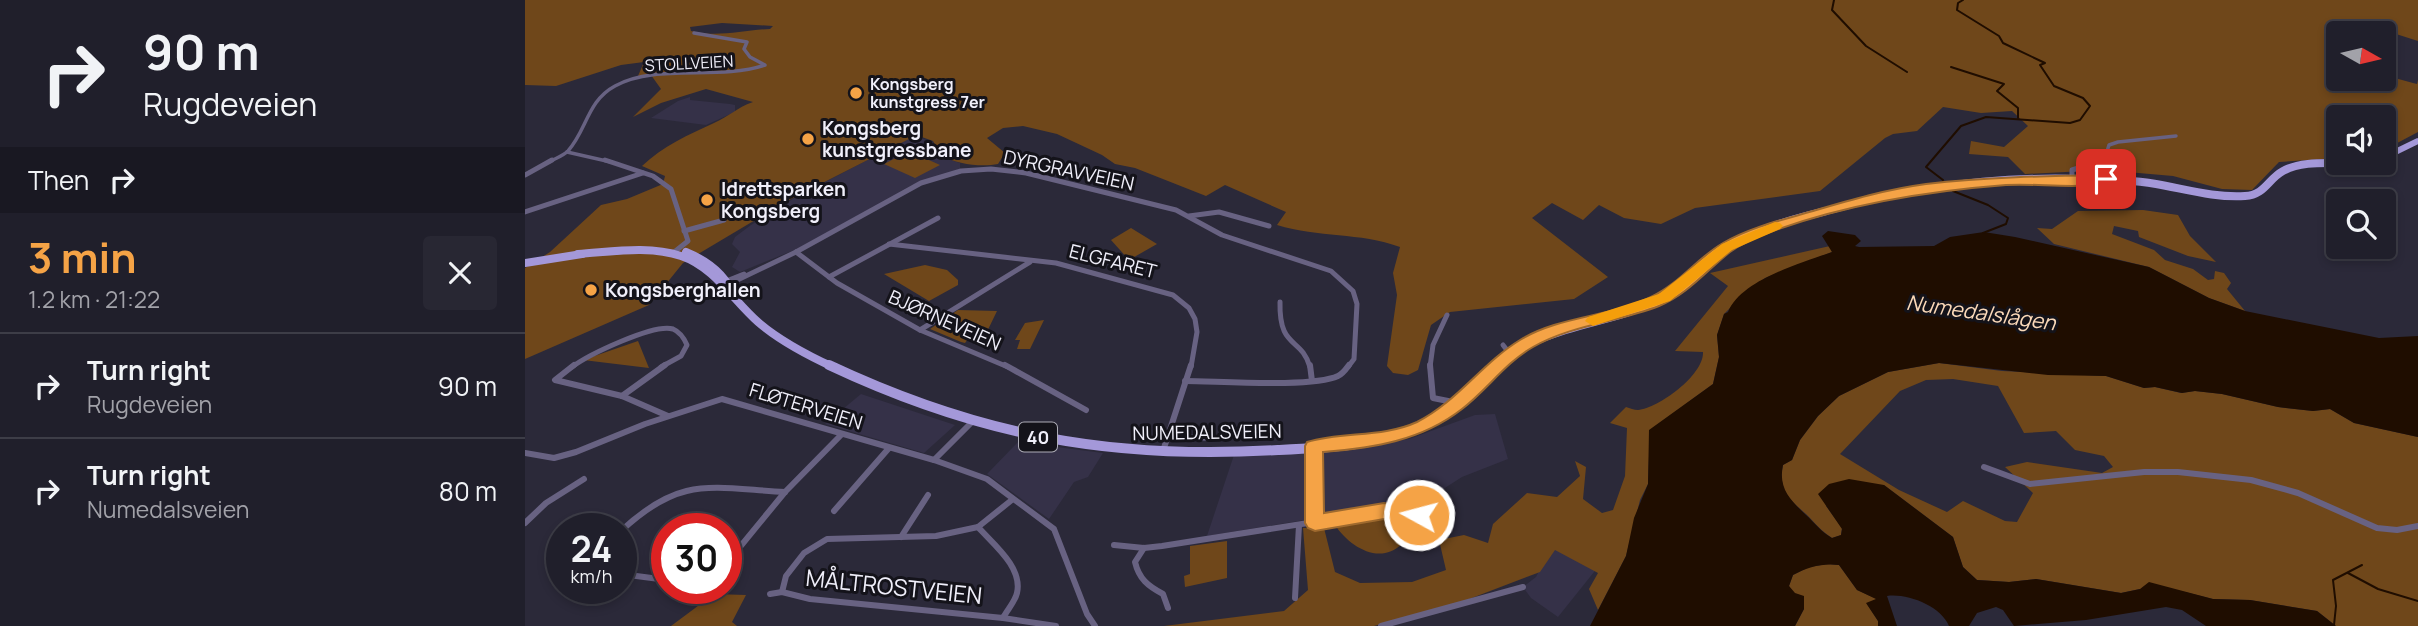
<!DOCTYPE html>
<html lang="en">
<head>
<meta charset="utf-8">
<style>
	:root { --surface:#201f2b; --page:#282733; --text:#f1f3f6; --muted:#a2a2a9; --line:#3d3d47; --accent:#f5a346 }
	body { margin:0; font-family:Manrope,sans-serif; background:var(--page); color:var(--text); height:100vh; display:flex; flex-direction:column; font-size:26px; white-space:nowrap }
	* { box-sizing:border-box; margin:0 }
	p { font-size:23px; color:var(--muted) }
	.icon { flex:none; width:38px; height:38px; fill:none; stroke:currentColor; stroke-width:2; stroke-linecap:round; stroke-linejoin:round }
	.map { position:relative; flex:1; overflow:hidden }
	.side { display:flex; flex-direction:column; background:var(--surface); width:525px }
	.side>* { flex:none }
	.guide { background:#201f2b; color:var(--text); overflow:hidden }
	.needle { width:46px; rotate:98deg }
	.controls { position:absolute; left:1801px; top:21px; display:grid; gap:14px }
	.controls a { display:grid; place-items:center; width:70px; height:70px; border-radius:7px; background:var(--surface); box-shadow:0 4px 10px #0003,0 0 0 2px var(--line); font-size:35px }
	.speed { position:absolute; left:21px; top:513px; display:flex; gap:14px; font-size:35px; font-weight:700; text-align:center }
	.speed>* { display:grid; place-content:center; width:91px; height:91px; border-radius:50%; background:var(--surface); box-shadow:0 4px 10px #0003,0 0 0 2px var(--line); line-height:1 }
	.speed small { font-size:18px; font-weight:400 }
	.speed .limit { border:10px solid #d22; background:#fff; color:#111 }
	.pin { position:absolute; display:grid; place-items:center; width:60px; height:60px; color:#fff; margin:-30px; border-radius:14px; box-shadow:0 4px 10px #0006 }
	.me { position:absolute; width:77px; margin:-38px; rotate:277deg; stroke-linejoin:round; filter:drop-shadow(0 0 5px #0008) }
	.turn { display:flex; align-items:center; gap:24px; height:147px; padding:0 28px; font-size:32px }
	.turn .icon { width:91px; height:91px; stroke-width:2.5 }
	.turn b { display:block; font-size:49px; line-height:60px }
	.then { display:flex; align-items:center; height:66px; padding:0 28px; background:#0003; gap:14px; font-size:26px }
	.round { display:grid; place-items:center; flex:none; width:74px; height:74px; border-radius:7px; background:var(--page) }
	.overview { display:flex; align-items:center; justify-content:space-between; height:119px; padding:0 28px }
	h1 { font-size:42px; font-weight:700; line-height:52px; color:var(--accent) }
	ul { padding:0; list-style:none }
	li { display:flex; align-items:center; gap:21px; height:105px; padding:0 28px; border-top:2px solid var(--line) }
	li div { flex:1 }
	li b { display:block; font-size:26px }
	li em { font-style:normal }
	main { display:flex; flex:1; min-height:0 }
	.map>svg:first-child { display:block }
	.built { fill:#353148 }
	.green { fill:#6f471a; fill-rule:evenodd }
	.water { fill:#1f0d00 }
	.lines { fill:none; stroke-linecap:round; stroke-linejoin:round }
	.stream { stroke:#1f0d00; stroke-width:2 }
	.minor-far2 { stroke:#686282; stroke-width:3.5 }
	.minor-far1 { stroke:#686282; stroke-width:5 }
	.minor { stroke:#686282; stroke-width:6 }
	.primary-far2 { stroke:#a498d9; stroke-width:6 }
	.primary-far1 { stroke:#a498d9; stroke-width:8 }
	.primary { stroke:#a498d9; stroke-width:10 }
	.route { fill:#f5a346; stroke:#9f6a2e; stroke-width:2 }
	.slow { fill:#f59e0b }
	.poi-dot { fill:#f5a346; stroke:#14131a; stroke-width:2.5 }
	.labels { text-anchor:middle; dominant-baseline:central; stroke-width:6; stroke-linejoin:round; paint-order:stroke }
	.far-street-label { font-size:16px; fill:#f0effa; stroke:#14131a }
	.far-poi-label { font-size:16px; font-weight:bold; fill:#f0effa; stroke:#14131a; text-anchor:start }
	.shield { fill:#14131a; stroke:#aeadb7; stroke-width:2 }
	.shield-label { font-size:18px; font-weight:bold; fill:#f0effa }
	.poi-label { font-size:19px; font-weight:bold; fill:#f0effa; stroke:#14131a; text-anchor:start }
	.street-label { font-size:19px; fill:#f0effa; stroke:#14131a }
	.water-label { font-size:21px; font-style:italic; fill:#fbd9b9; stroke:#14131a }
	.near-street-label { font-size:23px; fill:#f0effa; stroke:#14131a }
</style>
</head>
<body>
<main>
<section class="side">
<div class="guide">
<div class="turn"><svg class="icon" aria-label="right" viewBox="0 0 24 24"><path d="M7 20v-9h11M14 6l5 5-5 5"/></svg><div><b>90 m</b>Rugdeveien</div></div>
<div class="then">Then<svg class="icon" aria-label="right" viewBox="0 0 24 24"><path d="M7 20v-9h11M14 6l5 5-5 5"/></svg></div>
</div>
<div class="overview"><div><h1>3 min</h1><p>1.2 km · 21:22</p></div><a class="round"><svg class="icon" aria-label="close" viewBox="0 0 24 24"><path d="M6 6l12 12M18 6L6 18"/></svg></a></div>
<ul>
<li><svg class="icon" aria-label="right" viewBox="0 0 24 24"><path d="M7 20v-9h11M14 6l5 5-5 5"/></svg><div><b>Turn right</b><p>Rugdeveien</p></div><em>90 m</em></li>
<li><svg class="icon" aria-label="right" viewBox="0 0 24 24"><path d="M7 20v-9h11M14 6l5 5-5 5"/></svg><div><b>Turn right</b><p>Numedalsveien</p></div><em>80 m</em></li>
</ul>
</section>
<div class="map">
<svg width="1893" height="626" viewBox="0 0 1893 626">
	<rect width="100%" height="100%" fill="#2b2939"/>
	<g class="built">
		<path d="M165,97v3l40,4 5,1v7l-29,13 -55,-7 27,-17z"/>
		<path d="M394,137l12,5 5,13 24,8v6l-48,16 -115,64 -57,23 -8,-5 8,-15 -8,-8 3,-7 16,-12 45,-28 112,-58z"/>
		<path d="M336,394l94,31 -31,28 -99,-29z"/>
		<path d="M970,414l13,45 -46,18 -36,23 -219,36 27,-81 100,-3 75,-13 66,-24z"/>
		<path d="M493,442l85,11 -15,24 -14,5 -25,37 -62,-45z"/>
		<path d="M1021,537l52,30 -40,50 -27,-19 -8,-11 13,-10 8,-16z"/>
	</g>
	<g class="green">
		<path d="M0,0h1893v41l-22,-7 -8,1 -4,5 -1,-7h-45v46h45l1,-4 29,8 4,1 1,-4v52l-34,18 -1,-33h-45v41l-59,4 -27,28 -30,-1 -49,-13 -69,-6 -79,4 -17,-17 -39,-3 2,-13 33,6 24,-21 -16,-15 -31,2 -38,-6 -26,24 -24,3 -8,4 -65,53 -125,17 -34,16 -37,-6 -25,-13 -16,15 -31,-17 -20,15 76,59 -34,22 -124,13 -19,13 -13,45 -10,5 -15,-2 -6,-7 10,-71 -4,-22 7,-26c-41,-15 -81,-9 -123,-22l9,-13 -61,-27 -19,11 -71,-28 -20,-4 -13,-9 -45,-21 -34,-8 -20,2 -16,10 18,15 -7,11c-15,3 -42,1 -56,-9 -4,-3 -6,-9 -9,-14l-14,-5 -10,3 -120,61 -106,63 -34,42 -124,54v-91l25,-16 51,-47 26,-6 36,-15 2,-8 -23,-10c21,-20 46,-31 72,-43 16,-7 22,-15 39,-21l-47,-13 -45,14 -28,14 28,-28 -10,-14 -13,1 6,-14 -23,3 -65,21 -31,-1zM197,23l51,3 -3,3c-27,1 -53,9 -79,2l-1,-4z"/>
		<path d="M384,151l31,14 -25,13 -31,-14z"/>
		<path d="M1618,210l35,5 12,21 26,26 -28,-6 -49,-19 -1,-6 -24,-5 -2,8 42,16 11,10 28,9 15,11 6,-1 1,-8 9,2 7,10 -4,6 18,22 -36,-13 -60,-31 -95,-23 -17,-16 15,1 26,-18z"/>
		<path d="M606,228l26,16 -28,16 -18,-20z"/>
		<path d="M1305,246l2,6 -67,26 -20,15 -21,21 -7,21 2,22 -6,27 -63,46 -2,54 -8,16 -14,56 -28,54 -9,-21 9,-16 -43,-23 -15,22 -76,29 -90,25h-210l120,-15 24,-21 -5,-62h21l11,44 25,11 52,-1 34,-12 -7,-30 25,-5 24,8 5,-19 34,-31 30,4 23,-21 -5,-15 11,6 -3,32 19,14 11,-3 12,-34 2,-48 -17,-5 16,-16c4,1 8,3 12,3 21,-2 66,-35 65,-58l-28,-1 53,-65 -18,-13z"/>
		<path d="M400,265l22,5 11,10v5l-29,16 -45,-27z"/>
		<path d="M433,310l39,1 -14,29 -15,-1 -3,4 -4,-1 -31,-13z"/>
		<path d="M519,320l-14,29h-13l3,-9h-5l10,-17z"/>
		<path d="M113,341l11,27 -66,-8z"/>
		<path d="M1414,363l63,8 104,5 38,12 11,-1 26,6 14,-2 27,3 56,13 35,4 17,-2 24,14 64,14v189h-82l-19,-15 -67,-11 -37,-1 -28,-7 -45,-3 -19,4 -85,-14 -27,3 -32,-2 -14,-13 -10,-30 -69,-52 -58,21 16,22 -1,7 -9,3c-11,-7 -17,-15 -26,-24 -17,-15 -28,-24 -23,-49l9,-5 8,-20 18,-24 21,-20 49,-24zM1428,379l45,7 26,47 32,-2 19,19 29,6 9,11 -11,6 -75,-11 -22,5 28,26 -16,29 -12,-1 -42,-20 -16,11 -48,-22 -59,-36 60,-63 26,-11z"/>
		<path d="M862,516l12,1 4,6 12,4 1,9 -3,7 -11,1c-23,22 -53,2 -67,-19z"/>
		<path d="M702,541v37l-42,9 -1,-11 6,-2v-28z"/>
		<path d="M1303,564l11,1 18,25 20,9 -10,5 11,17v5h-83l9,-17 -15,-23 4,-11 16,-8z"/>
		<path d="M189,594l32,1 -14,27 5,4h-66z"/>
	</g>
	<path class="water" d="M1303,231l27,4 6,6 -6,5 4,1 75,-1 16,-9 34,-5 31,5 134,30 60,31 36,13 134,27 39,-2v101l-64,-14 -24,-14 -17,2 -35,-4 -56,-13 -27,-3 -13,2 -27,-6 -11,1 -38,-12 -58,-1 -109,-12 -51,9 -49,24 -21,20 -18,24 -8,20 -9,5c-5,23 7,35 23,50 9,8 15,17 26,23l9,-3 1,-6 -24,-35 11,-10 20,-5 35,6 69,52 10,30 14,13 32,2 27,-3 85,14 19,-4 9,-7 64,17 37,1 67,11 19,15h-130l-24,-16 -16,-3 -80,13 -72,6 -11,-16 -7,-3 -19,6 -8,13h-20c-8,-20 -42,-33 -62,-30l10,30h-19v-5l-12,-18 10,-4 -19,-9 -18,-25c-17,-2 -31,2 -46,10l-4,11 6,7 9,3v13l-9,17h-205l36,-70 8,-38 14,-34 1,-54 64,-46 6,-27 -2,-22 7,-21 4,-2c13,-32 73,-49 104,-60l-10,-16z"/>
	<g class="lines">
		<g class="stream">
			<path d="M1309,0l-2,10 34,36 41,26"/>
			<path d="M1426,67l53,17 -7,7 21,17v10"/>
			<path d="M1418,180l-17,-13 35,-41 25,-9 84,6 10,-3 10,-14 -7,-8 -29,-12 -14,-21 5,-2 -42,-20 -4,-7 -42,-26 1,-7 5,-3"/>
			<path d="M1428,191l35,14 20,13 -2,6 -23,9"/>
			<path d="M1823,573l30,16 40,12"/>
			<path d="M1805,626l4,-1 2,-19 -3,-26 29,-15"/>
		</g>
		<g class="minor-far2">
			<path d="M42,152l44,10"/>
			<path d="M24,162c5,-3 14,-6 19,-11 19,-21 19,-50 47,-65 42,-23 103,-5 150,-21l-15,-8 -6,-8 3,-7 -53,-9"/>
			<path d="M1576,162l3,-1 5,-16 9,-3 58,-6"/>
		</g>
		<g class="minor-far1">
			<path d="M80,160l48,16 18,13 17,52 -15,12"/>
			<path d="M0,175l27,-15"/>
			<path d="M1547,179v-9l32,-10"/>
			<path d="M0,212l118,-39"/>
			<path d="M664,216l30,-4 50,14"/>
			<path d="M159,231l40,-11"/>
			<path d="M364,244l167,19 117,32 16,13 6,11 2,13 -6,35"/>
			<path d="M271,252l41,31 83,47 88,37"/>
			<path d="M304,277l109,-59"/>
			<path d="M199,282l20,-8"/>
			<path d="M202,285l69,-33 125,-69 40,-12 30,-2 35,4 150,37 46,25 109,36 22,20 4,13 -3,55 -6,8"/>
			<path d="M755,302c-1,48 21,34 30,65"/>
			<path d="M395,330l110,-68"/>
			<path d="M978,345l7,9"/>
			<path d="M47,367c16,-12 82,-44 101,-38 7,3 11,9 14,16l-6,11 -20,11"/>
			<path d="M905,367l3,-22 14,-30"/>
		</g>
		<g class="minor">
			<path d="M49,365l-19,15 67,16"/>
			<path d="M480,365l81,45"/>
			<path d="M785,365l2,16"/>
			<path d="M905,365l3,33 15,3"/>
			<path d="M660,381c33,0 127,7 153,-5 5,-2 8,-7 11,-11"/>
			<path d="M97,396l46,20"/>
			<path d="M97,396l43,-31"/>
			<path d="M642,437l60,1"/>
			<path d="M789,449l1,74"/>
			<path d="M638,451l28,-86"/>
			<path d="M0,453l29,5 22,-6 69,-28 77,-25 212,61 53,19 67,50 33,85 8,12"/>
			<path d="M409,460l40,-40"/>
			<path d="M1459,467l46,17 114,-12h34l73,8 47,13 79,35 20,2 21,-4"/>
			<path d="M309,511l55,-63"/>
			<path d="M0,523l21,-20 38,-24"/>
			<path d="M96,531c60,-56 89,-43 164,-39"/>
			<path d="M376,537l27,-42"/>
			<path d="M589,545l30,3 18,-2 222,-35 35,4"/>
			<path d="M619,548l-9,14c4,17 13,24 28,32l5,14"/>
			<path d="M201,564l59,-72 56,-57"/>
			<path d="M96,574l46,6"/>
			<path d="M257,592l4,-16 18,-23 23,-14 109,-3 42,-9"/>
			<path d="M245,594l12,-2 28,7 193,19c4,-8 12,-16 14,-25 6,-26 -24,-49 -39,-66l35,-28"/>
			<path d="M770,598l4,-73"/>
			<path d="M478,618l53,8"/>
			<path d="M856,626l142,-39"/>
		</g>
		<path class="primary-far2" d="M1858,158l35,-17"/>
		<g class="primary-far1">
			<path d="M161,252c22,9 40,22 48,45"/>
			<path d="M53,254c33,-2 70,-9 103,2 33,11 52,44 77,66 22,19 49,33 75,45"/>
			<path d="M0,263l57,-9"/>
			<path d="M971,367c53,-46 107,-39 165,-68 30,-15 50,-44 80,-60 26,-13 57,-21 85,-28 83,-23 170,-35 256,-32 25,0 50,1 74,5 29,5 59,14 89,12 20,-1 23,-17 38,-25 20,-11 47,-7 68,-8"/>
		</g>
		<path class="primary" d="M304,365c151,71 283,95 449,85 47,-2 98,-4 142,-23 31,-13 54,-39 78,-62"/>
	</g>
	<path class="route" d="M1581,175l5,1v6c-33,8 -71,1 -105,3 -79,6 -158,19 -233,46 -14,5 -31,12 -43,21 -23,18 -43,43 -71,54 -41,16 -88,19 -126,41 -28,16 -46,43 -71,62 -41,32 -89,39 -139,43l1,61 60,-10 42,7 3,5 -3,6 -7,2 -35,-4 -69,12 -7,-3 -3,-5v-77l2,-4c36,-11 75,-4 110,-20 40,-20 65,-59 103,-82 39,-24 90,-23 131,-43 28,-13 46,-39 72,-54 28,-16 59,-23 90,-32 37,-11 75,-22 113,-27 60,-7 120,-8 180,-9z"/>
	<path class="slow" d="M1250,222l5,1 3,3 -3,3 -48,21 -62,51 -77,25 -8,-5 3,-4 71,-23 63,-50z"/>
	<g class="poi-dot">
		<circle cx="331" cy="93" r="7"/>
		<circle cx="283" cy="139" r="7"/>
		<circle cx="182" cy="200" r="7"/>
		<circle cx="66" cy="290" r="7"/>
	</g>
	<g class="labels">
		<g class="far-street-label">
			<text transform="translate(164 63) rotate(-3)">STOLLVEIEN</text>
		</g>
		<g class="far-poi-label">
			<text x="345" y="84">Kongsberg<tspan x="345" dy="18">kunstgress 7er</tspan></text>
		</g>
		<rect class="shield" x="494" y="422.5" width="38" height="29" rx="5"/>
		<g class="shield-label">
			<text x="513" y="437">40</text>
		</g>
		<g class="poi-label">
			<text x="297" y="128">Kongsberg<tspan x="297" dy="22">kunstgressbane</tspan></text>
			<text x="196" y="189">Idrettsparken<tspan x="196" dy="22">Kongsberg</tspan></text>
			<text x="80" y="290">Kongsberghallen</text>
		</g>
		<g class="street-label">
			<text transform="translate(544 170) rotate(12)">DYRGRAVVEIEN</text>
			<text transform="translate(588 261) rotate(14)">ELGFARET</text>
			<text transform="translate(420 320) rotate(24)">BJØRNEVEIEN</text>
			<text transform="translate(281 406) rotate(17)">FLØTERVEIEN</text>
			<text transform="translate(682 432) rotate(-1)">NUMEDALSVEIEN</text>
		</g>
		<g class="water-label">
			<text transform="translate(1456 312) rotate(8)">Numedalslågen</text>
		</g>
		<g class="near-street-label">
			<text transform="translate(369 586) rotate(6)">MÅLTROSTVEIEN</text>
		</g>
	</g>
</svg>
<div class="controls">
<a><svg class="needle" viewBox="-14 -14 28 28"><path d="M0-13l5 13h-10z" fill="#e53935"/><path d="M0 13l5-13h-10z" fill="#a2a2a9"/></svg></a>
<a><svg class="icon" aria-label="sound" viewBox="0 0 24 24"><path d="M4 9h4l5-4v14l-5-4H4zM17 9q2 3 0 6"/></svg></a>
<a><svg class="icon" aria-label="search" viewBox="0 0 24 24"><circle cx="10" cy="10" r="6"/><path d="M15 15l6 6"/></svg></a>
</div>
<div class="speed"><div>24<small>km/h</small></div><div class="limit">30</div></div>
<div class="pin" style="left:1581px;top:179px;background:#d93025"><svg class="icon" aria-label="arrive" viewBox="0 0 24 24"><path d="M6 21V4h12l-3 4 3 4H6"/></svg></div>
<svg class="me" style="left:894px;top:515px" viewBox="-20 -20 40 40"><circle r="17" fill="#f5a346" stroke="#fff" stroke-width="3"/><path d="M0-11L8 9 0 5-8 9z" fill="#fff"/></svg>
</div>
</main>
</body>
</html>
